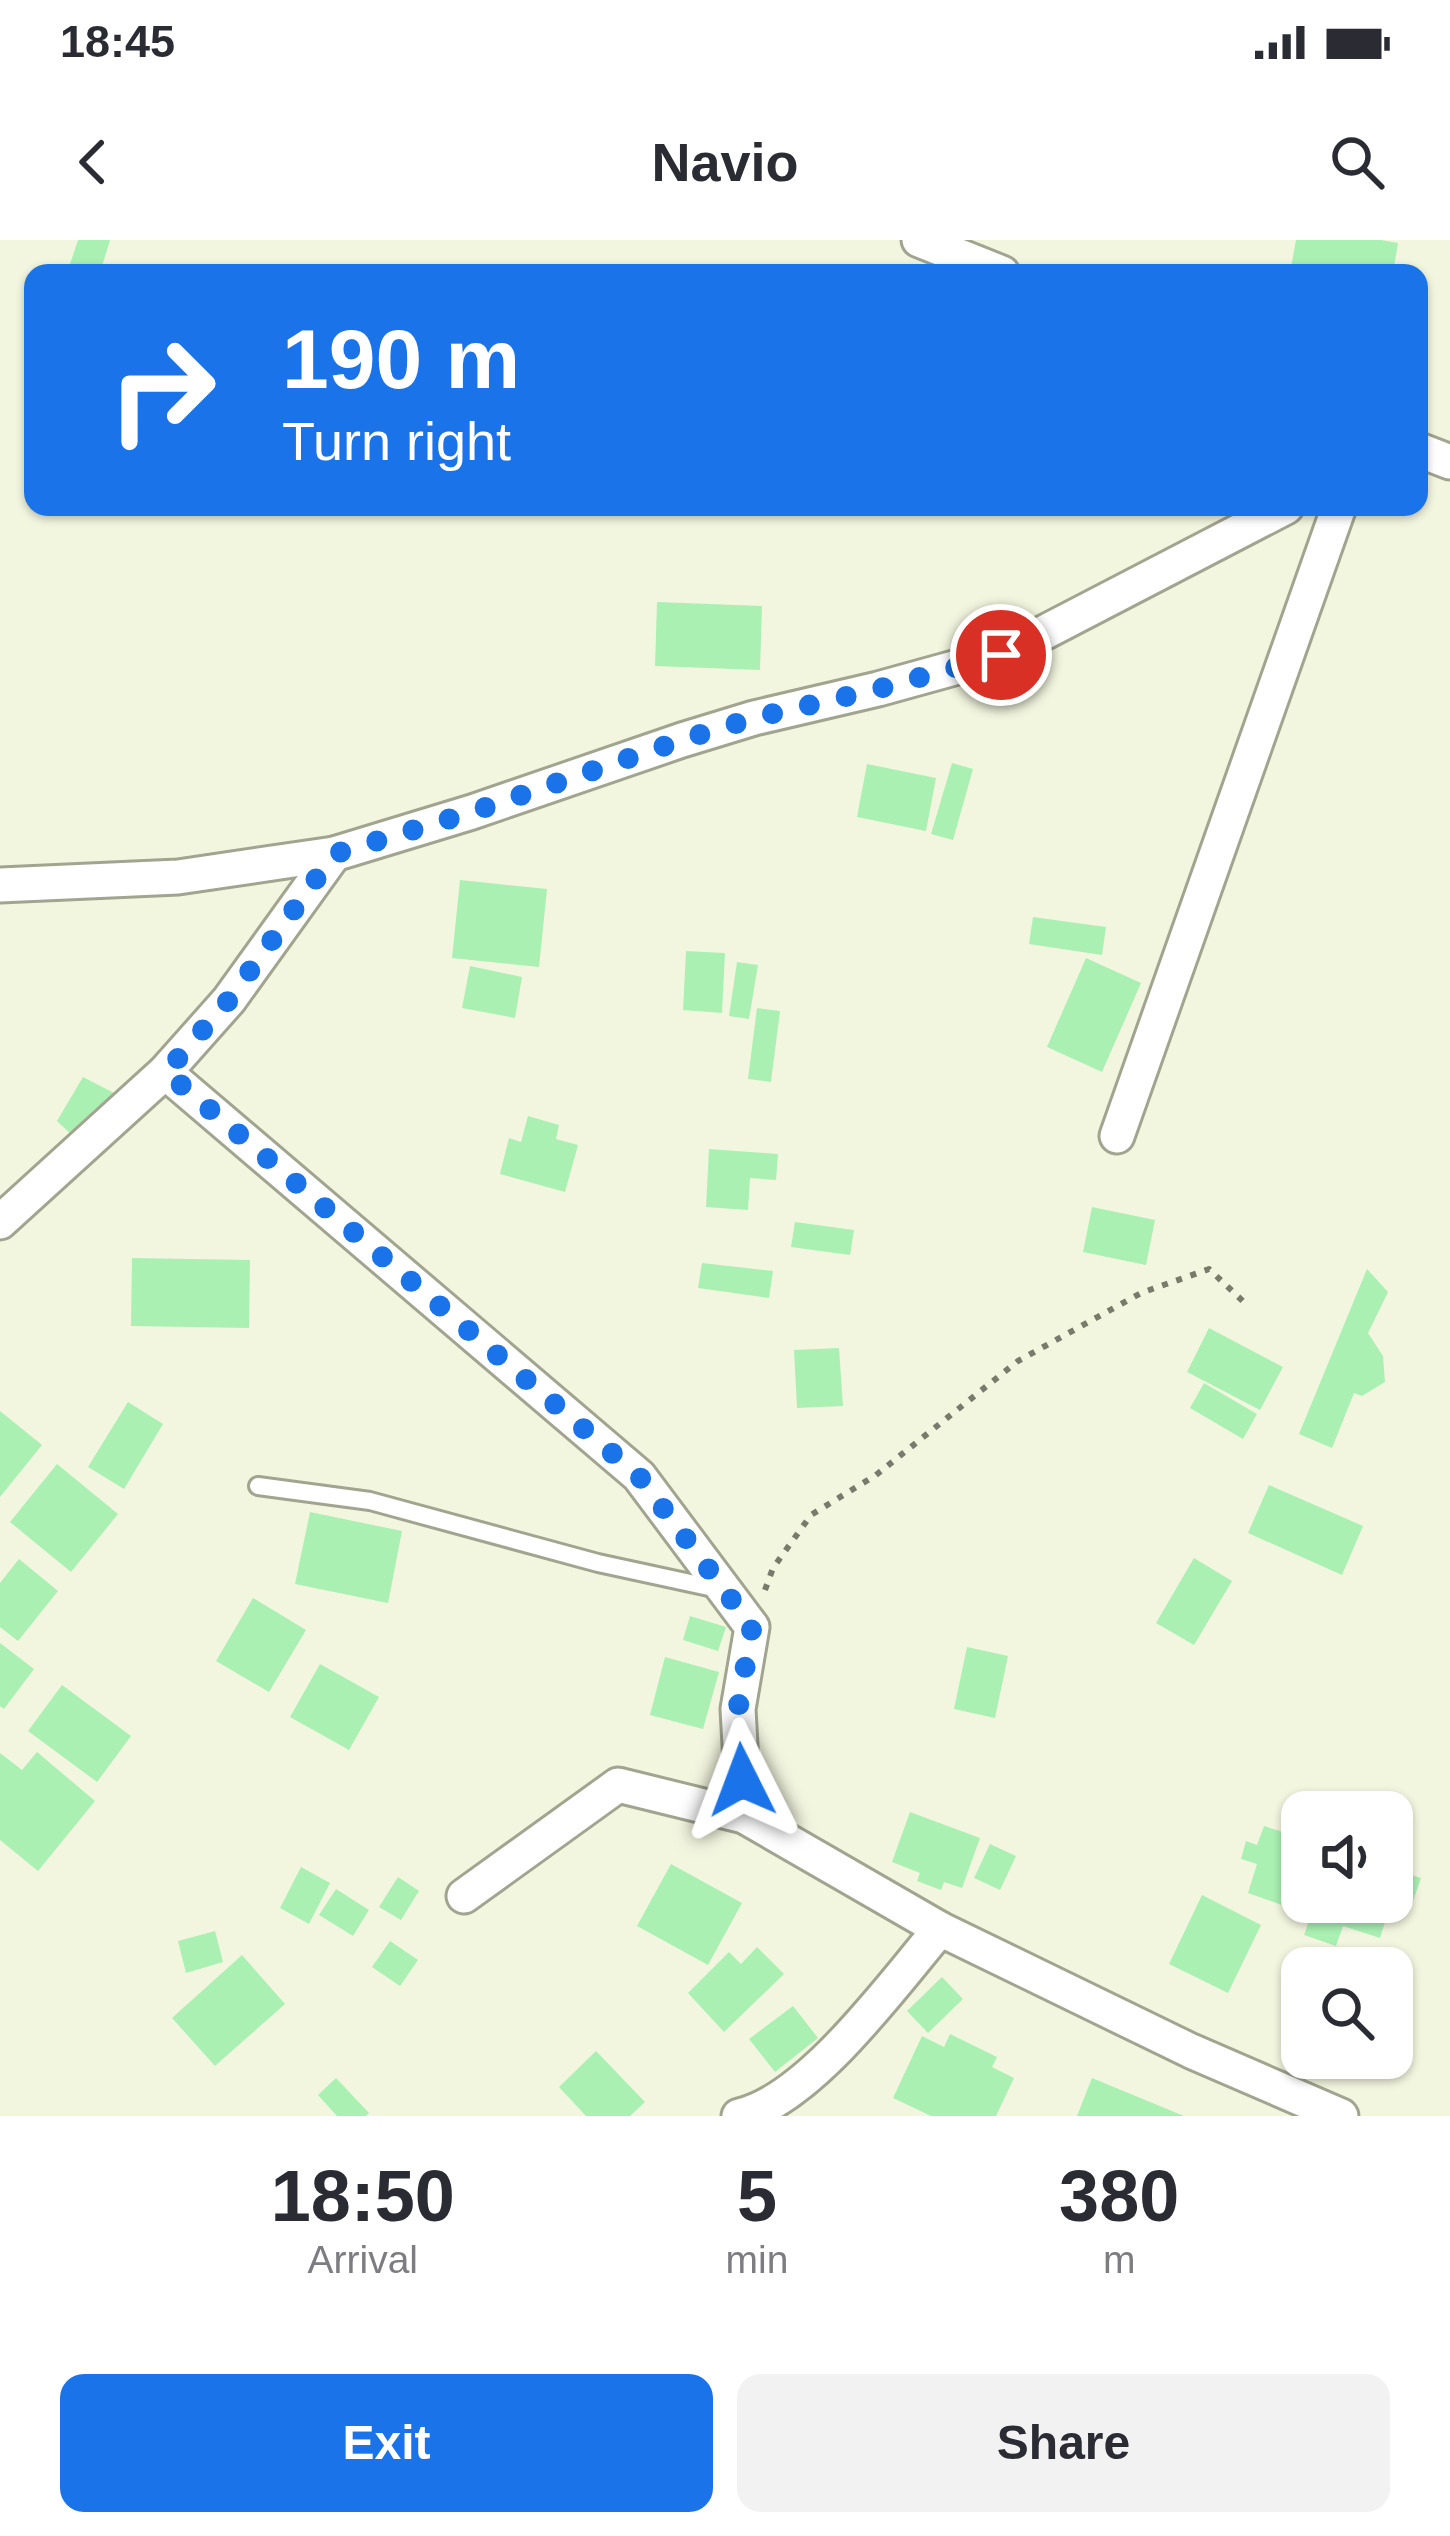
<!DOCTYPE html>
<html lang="en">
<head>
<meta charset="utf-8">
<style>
	:root { --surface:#fff; --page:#f2f2f3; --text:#2b2b33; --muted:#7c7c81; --accent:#1a73e8 }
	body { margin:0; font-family:Helvetica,sans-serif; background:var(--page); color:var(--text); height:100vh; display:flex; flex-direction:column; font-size:45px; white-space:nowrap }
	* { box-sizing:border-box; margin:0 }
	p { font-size:39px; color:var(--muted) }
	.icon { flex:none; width:66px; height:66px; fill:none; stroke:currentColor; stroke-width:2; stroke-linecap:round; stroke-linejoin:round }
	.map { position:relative; height:1876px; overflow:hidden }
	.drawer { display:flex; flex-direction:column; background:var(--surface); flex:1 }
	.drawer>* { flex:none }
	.top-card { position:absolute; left:24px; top:24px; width:1404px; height:252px; border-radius:24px; box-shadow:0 3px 9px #0004; background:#1a73e8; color:#fff; overflow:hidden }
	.controls { position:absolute; left:1281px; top:1551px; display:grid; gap:24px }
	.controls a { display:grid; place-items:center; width:132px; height:132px; border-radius:24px; background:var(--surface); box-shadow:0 3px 9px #0004; font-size:60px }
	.pin { position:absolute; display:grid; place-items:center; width:102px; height:102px; color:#fff; margin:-51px; border:6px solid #fff; border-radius:50%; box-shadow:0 3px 12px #0007 }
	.me { position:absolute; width:132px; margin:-66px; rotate:357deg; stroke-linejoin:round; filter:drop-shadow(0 0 9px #0008) }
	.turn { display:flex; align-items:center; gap:42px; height:252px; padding:0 60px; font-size:54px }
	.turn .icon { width:156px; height:156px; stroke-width:2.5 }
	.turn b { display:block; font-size:84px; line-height:102px }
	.eta { display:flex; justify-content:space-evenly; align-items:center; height:204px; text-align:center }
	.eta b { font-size:72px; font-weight:600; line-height:84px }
	.action { display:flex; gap:24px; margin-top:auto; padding:24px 60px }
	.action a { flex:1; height:138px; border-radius:24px; background:var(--accent); color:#fff; font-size:48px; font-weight:600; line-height:138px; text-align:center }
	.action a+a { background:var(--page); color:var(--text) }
	.status { display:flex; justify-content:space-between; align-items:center; height:84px; padding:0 60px; background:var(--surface); direction:ltr }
	.status svg { height:33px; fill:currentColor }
	header { display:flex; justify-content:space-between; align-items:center; height:156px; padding:0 60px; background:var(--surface); font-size:54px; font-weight:600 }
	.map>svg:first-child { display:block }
	.building { fill:#aaf0b3 }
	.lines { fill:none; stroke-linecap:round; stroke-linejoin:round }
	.service-casing { stroke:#a1a48f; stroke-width:22 }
	.minor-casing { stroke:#a1a48f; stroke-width:39 }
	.path { stroke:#787a6b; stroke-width:6; stroke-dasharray:6 9; stroke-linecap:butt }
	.service { stroke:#fff; stroke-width:16 }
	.minor { stroke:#fff; stroke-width:33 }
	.route { stroke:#1a73e8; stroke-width:21; stroke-dasharray:0 37.8 }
</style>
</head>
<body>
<div class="status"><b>18:45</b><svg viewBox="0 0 49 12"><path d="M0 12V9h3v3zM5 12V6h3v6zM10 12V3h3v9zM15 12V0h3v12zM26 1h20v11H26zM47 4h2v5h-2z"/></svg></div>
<header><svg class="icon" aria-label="back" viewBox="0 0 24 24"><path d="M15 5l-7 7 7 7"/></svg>Navio<svg class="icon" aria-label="search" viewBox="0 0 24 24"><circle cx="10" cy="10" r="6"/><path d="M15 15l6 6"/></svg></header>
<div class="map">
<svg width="1450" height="1876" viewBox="0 0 1450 1876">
	<rect width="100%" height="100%" fill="#f3f6df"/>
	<g class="building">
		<path d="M78,0h32l-10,33h-33z"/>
		<path d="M1296,0h85l17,3 -5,30h-103z"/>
		<path d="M657,362l105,4 -2,64 -105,-4z"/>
		<path d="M952,523l21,6 -20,71 -22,-6z"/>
		<path d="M867,524l69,14 -10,53 -69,-14z"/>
		<path d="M460,640l87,9 -8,78 -87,-9z"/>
		<path d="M1033,677l73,10 -4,28 -73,-11z"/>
		<path d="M686,711l39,2 -3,60 -39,-3z"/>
		<path d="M1086,718l55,25 -39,89 -55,-25z"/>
		<path d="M737,722l21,3 -9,54 -20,-3z"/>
		<path d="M470,726l52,11 -7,41 -53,-10z"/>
		<path d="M757,768l23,3 -9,71 -23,-3z"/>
		<path d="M83,837l31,16 -41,43 -16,-15z"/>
		<path d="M528,876l31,9 -3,14 22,6 -13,47 -65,-18 9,-36 12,4z"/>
		<path d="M709,909l69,5 -2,26 -26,-2 -2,32 -42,-3z"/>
		<path d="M1092,967l63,13 -9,45 -63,-13z"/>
		<path d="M795,982l59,8 -4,25 -59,-8z"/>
		<path d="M132,1018l118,2 -1,68 -118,-2z"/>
		<path d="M702,1023l71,8 -4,27 -71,-10z"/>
		<path d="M1367,1029l21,23 -20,41 15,23 2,26 -23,14 -8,-3 -22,55 -33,-14z"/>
		<path d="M1209,1088l74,39 -23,43 -73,-38z"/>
		<path d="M839,1108l4,58 -46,2 -3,-58z"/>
		<path d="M1204,1143l53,31 -14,25 -53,-31z"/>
		<path d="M128,1162l35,22 -39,65 -36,-22z"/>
		<path d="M0,1171l42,34 -42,52z"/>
		<path d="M57,1224l61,50 -47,58 -61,-50z"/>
		<path d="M1269,1245l94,41 -21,49 -94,-42z"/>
		<path d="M310,1272l92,19 -14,72 -93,-19z"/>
		<path d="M1194,1318l38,23 -38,64 -38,-22z"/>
		<path d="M19,1319l39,32 -40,50 -18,-14v-44z"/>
		<path d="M253,1358l53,32 -37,62 -53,-31z"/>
		<path d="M690,1376l36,11 -8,24 -35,-11z"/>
		<path d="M0,1403l34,26 -30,40 -4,-3z"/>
		<path d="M967,1407l41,9 -13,62 -41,-9z"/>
		<path d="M665,1417l54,15 -16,57 -53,-14z"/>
		<path d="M320,1424l59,33 -30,53 -59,-33z"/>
		<path d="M62,1445l69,51 -34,46 -69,-51z"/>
		<path d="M37,1512l58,49 -57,70 -38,-31v-87l22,17z"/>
		<path d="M910,1572l70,26 -18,50 -18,-6 -3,8 -24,-9 3,-8 -28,-11z"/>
		<path d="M1264,1586l38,12v64h90v-33l29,9 -12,35 -19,-7 -10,32 -37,-12 -7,20 -32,-11 7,-20 -63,-22 9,-29 -16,-5 5,-18 11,4z"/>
		<path d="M990,1604l26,12 -16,34 -26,-12z"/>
		<path d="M671,1624l71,39 -34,62 -71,-39z"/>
		<path d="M301,1627l29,16 -21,41 -29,-16z"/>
		<path d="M398,1637l21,14 -18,29 -22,-13z"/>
		<path d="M336,1649l33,21 -16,26 -34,-21z"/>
		<path d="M1202,1655l59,30 -33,68 -59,-29z"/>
		<path d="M215,1691l8,31 -37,11 -8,-32z"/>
		<path d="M390,1701l28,19 -18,26 -28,-19z"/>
		<path d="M757,1707l27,27 -60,58 -36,-39 41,-41 12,12z"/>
		<path d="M242,1715l43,49 -70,62 -43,-48z"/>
		<path d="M942,1737l21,22 -35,34 -21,-22z"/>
		<path d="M793,1766l25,32 -43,34 -26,-33z"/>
		<path d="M950,1794l47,23 -5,10 22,11 -18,38h-65l-38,-18 29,-62 22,11z"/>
		<path d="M596,1811l49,51 -15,14h-44l-27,-29z"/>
		<path d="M1339,1818h27l-3,18 -26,-4z"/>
		<path d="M336,1838l33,35 -3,3h-29l-19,-21z"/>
		<path d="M1092,1838l92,38h-107z"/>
	</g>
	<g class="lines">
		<defs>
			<path id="service" d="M258,1246l112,15 228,62 120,26"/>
			<g id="minor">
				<path d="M919,0l83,33"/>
				<path d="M1419,210l31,12"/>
				<path d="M0,645l178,-8 156,-23 138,-42 210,-72 72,-22 124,-29 123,-34 285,-148"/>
				<path d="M165,832l474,404 113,151 -14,82 6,107"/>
				<path d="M1117,896l222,-629"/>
				<path d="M0,982l165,-150 64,-72 105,-146"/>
				<path d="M464,1656l154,-111 126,31 196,113 251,122 150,65"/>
				<path d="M739,1876c71,-16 154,-132 201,-187"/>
			</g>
		</defs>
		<use href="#service" class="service-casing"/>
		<use href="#minor" class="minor-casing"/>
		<path class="path" d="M765,1350l8,-22 38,-53 65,-40 142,-114 123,-68 68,-24 39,37"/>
		<use href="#service" class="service"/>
		<use href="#minor" class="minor"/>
	</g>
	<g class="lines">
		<path class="route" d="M742,1540l-4,-71 14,-82 -113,-151 -473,-404 63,-72 105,-146 138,-42 210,-72 72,-22 124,-29 123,-34"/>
	</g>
</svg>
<div class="controls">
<a><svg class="icon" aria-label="sound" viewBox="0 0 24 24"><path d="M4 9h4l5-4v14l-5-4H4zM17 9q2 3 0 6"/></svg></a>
<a><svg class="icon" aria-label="search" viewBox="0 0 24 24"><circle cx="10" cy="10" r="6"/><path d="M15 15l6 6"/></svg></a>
</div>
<div class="pin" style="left:1001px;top:415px;background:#d93025"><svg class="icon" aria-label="arrive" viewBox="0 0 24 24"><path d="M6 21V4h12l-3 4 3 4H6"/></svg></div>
<svg class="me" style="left:742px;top:1540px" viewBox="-20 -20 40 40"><path d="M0-17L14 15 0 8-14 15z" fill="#1a73e8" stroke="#fff" stroke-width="4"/></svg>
<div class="top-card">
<div class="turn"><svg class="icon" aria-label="right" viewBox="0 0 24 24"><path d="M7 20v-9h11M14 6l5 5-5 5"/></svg><div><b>190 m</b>Turn right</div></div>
</div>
</div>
<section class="drawer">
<div class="eta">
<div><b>18:50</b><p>Arrival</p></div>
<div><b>5</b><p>min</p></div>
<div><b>380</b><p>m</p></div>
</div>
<div class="action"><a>Exit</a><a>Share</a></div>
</section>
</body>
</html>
